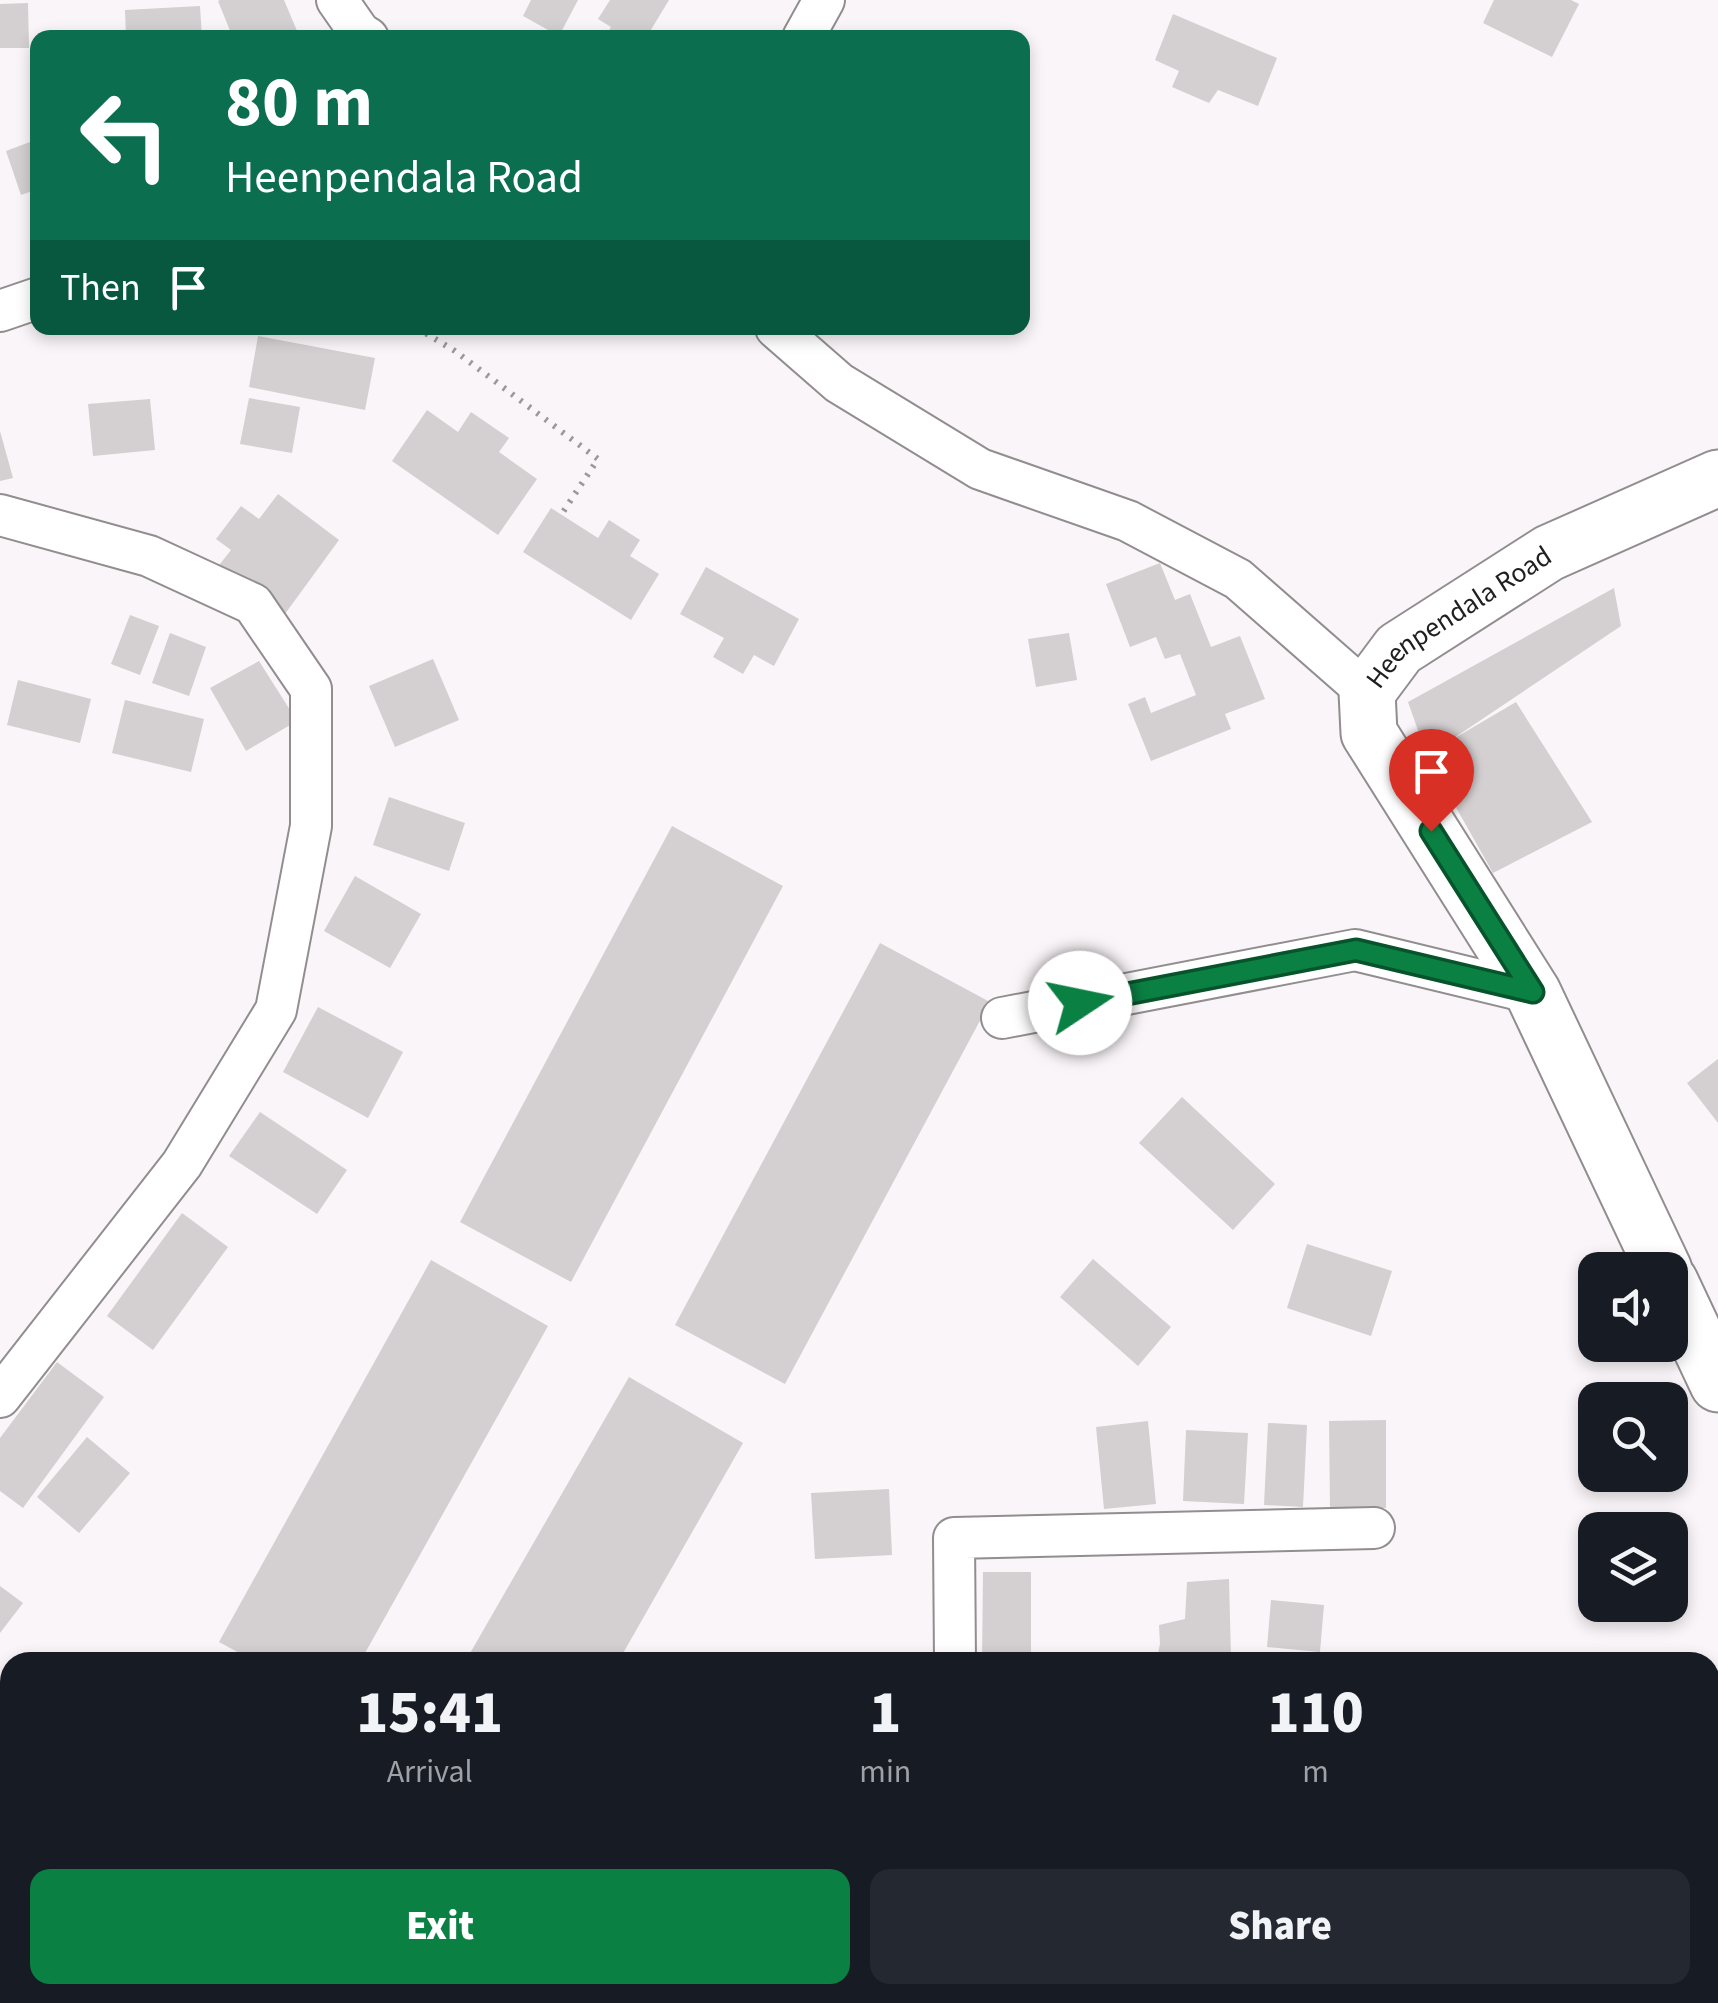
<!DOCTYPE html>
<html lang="en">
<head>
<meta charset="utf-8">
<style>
	:root { --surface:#171b24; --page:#242831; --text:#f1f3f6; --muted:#9ea1a6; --accent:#0b8043 }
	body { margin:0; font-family:"Source Sans 3",sans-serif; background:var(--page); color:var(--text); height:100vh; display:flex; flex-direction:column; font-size:38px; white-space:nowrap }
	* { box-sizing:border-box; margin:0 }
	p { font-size:32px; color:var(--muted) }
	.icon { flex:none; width:55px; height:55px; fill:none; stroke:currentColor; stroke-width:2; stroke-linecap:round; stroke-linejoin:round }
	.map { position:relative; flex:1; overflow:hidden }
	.details { position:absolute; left:0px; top:1652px; width:1720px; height:352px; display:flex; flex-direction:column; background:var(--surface); border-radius:30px 30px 0 0; box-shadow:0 5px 15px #0003 }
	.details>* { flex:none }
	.hud { position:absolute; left:30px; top:30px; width:1000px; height:305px; border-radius:20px; box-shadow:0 5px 15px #0003; background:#0b6e4f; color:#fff; overflow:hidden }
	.buttons { position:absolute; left:1578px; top:1252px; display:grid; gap:20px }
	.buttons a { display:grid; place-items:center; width:110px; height:110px; border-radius:20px; background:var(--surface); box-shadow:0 5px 15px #0003; font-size:50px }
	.pin { position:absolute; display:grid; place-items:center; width:85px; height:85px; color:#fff; margin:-102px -42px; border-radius:50% 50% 50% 0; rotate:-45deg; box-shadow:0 0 10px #0007 }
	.pin .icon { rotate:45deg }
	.me { position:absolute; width:110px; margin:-55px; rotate:79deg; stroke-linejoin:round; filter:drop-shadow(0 0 8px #0008) }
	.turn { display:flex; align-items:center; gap:35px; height:210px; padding:0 30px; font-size:45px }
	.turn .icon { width:130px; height:130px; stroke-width:2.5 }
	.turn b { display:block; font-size:70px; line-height:85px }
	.then { display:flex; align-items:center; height:95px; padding:0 30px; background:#0003; gap:20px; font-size:38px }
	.eta { display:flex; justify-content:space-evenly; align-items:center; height:170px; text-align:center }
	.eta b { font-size:60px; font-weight:800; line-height:70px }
	.button { display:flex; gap:20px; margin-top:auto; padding:20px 30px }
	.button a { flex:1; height:115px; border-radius:20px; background:var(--accent); color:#fff; font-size:40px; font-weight:800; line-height:115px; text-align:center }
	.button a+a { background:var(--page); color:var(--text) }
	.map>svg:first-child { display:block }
	.building { fill:#d4cfd1 }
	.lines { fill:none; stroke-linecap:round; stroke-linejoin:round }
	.street-casing { stroke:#928d8f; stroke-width:44 }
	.secondary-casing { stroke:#928d8f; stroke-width:59 }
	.path { stroke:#9c989a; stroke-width:6; stroke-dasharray:2.5 8; stroke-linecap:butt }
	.street { stroke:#fff; stroke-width:40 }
	.secondary { stroke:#fff; stroke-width:55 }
	.route-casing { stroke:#07532c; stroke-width:25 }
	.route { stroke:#0b8043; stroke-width:18 }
	.labels { text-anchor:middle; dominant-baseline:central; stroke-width:9; stroke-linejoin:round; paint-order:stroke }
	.street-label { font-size:28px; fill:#201e1f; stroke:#fff }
</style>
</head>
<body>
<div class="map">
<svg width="1718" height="2003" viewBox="0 0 1718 2003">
	<rect width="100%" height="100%" fill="#faf5f8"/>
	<g class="building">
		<path d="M220,0h64l16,38h-67l-15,-37z"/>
		<path d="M531,0h47l-19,36 -36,-20z"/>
		<path d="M610,0h59l-23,38h-41l6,-11 -13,-8z"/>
		<path d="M1494,0h77l8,4 -27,53 -69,-34z"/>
		<path d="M28,3l1,45h-29v-44z"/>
		<path d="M200,6l2,32h-76l-1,-28z"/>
		<path d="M1173,14l104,44 -19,48 -40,-16 -9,13 -37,-16 7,-16 -24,-11z"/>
		<path d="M38,139v50l-17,6 -15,-44z"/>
		<path d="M258,336l117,22 -10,52 -116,-23z"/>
		<path d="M249,398l51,9 -8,46 -52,-9z"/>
		<path d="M150,399l5,51 -62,6 -5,-52z"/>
		<path d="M427,410l31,22 13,-20 38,26 -10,14 38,27 -39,56 -106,-74z"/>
		<path d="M0,431l13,47 -13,3z"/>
		<path d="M278,494l61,46 -57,78 -66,-49 15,-19 -15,-11 25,-33 18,13z"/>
		<path d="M551,508l47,30 11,-18 31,20 -10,16 29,18 -28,46 -108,-68z"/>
		<path d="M1160,563l15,37 15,-6 21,53 29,-11 25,63 -40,15 6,15 -80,32 -23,-57 17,-7 6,16 45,-18 -16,-41 -15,5 -9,-22 -26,10 -24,-63z"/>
		<path d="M706,567l93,52 -25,47 -20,-11 -11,19 -30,-17 11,-19 -44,-24z"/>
		<path d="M1614,588l7,38 -173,116 68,-40 76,120 -99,51 -66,-117 -19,-54z"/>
		<path d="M130,615l29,11 -19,49 -29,-11z"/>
		<path d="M170,633l36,14 -17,49 -37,-13z"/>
		<path d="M1069,633l8,47 -41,7 -8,-48z"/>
		<path d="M433,659l26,61 -64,27 -26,-61z"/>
		<path d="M259,661l38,60 -51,30 -36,-63z"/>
		<path d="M18,680l73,19 -11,44 -73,-18z"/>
		<path d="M125,700l79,19 -13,53 -79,-19z"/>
		<path d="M389,797l76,26 -16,48 -76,-26z"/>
		<path d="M672,826l111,60 -212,396 -111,-60z"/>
		<path d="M355,876l66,38 -31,54 -66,-37z"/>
		<path d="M880,943l110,59 -205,382 -110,-59z"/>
		<path d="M318,1007l85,45 -35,66 -85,-46z"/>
		<path d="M1718,1059v64l-31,-40z"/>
		<path d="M1182,1097l93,87 -42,46 -94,-87z"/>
		<path d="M260,1112l87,58 -30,44 -88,-58z"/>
		<path d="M182,1213l46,34 -75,103 -46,-34z"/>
		<path d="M1307,1244l85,27 -21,65 -84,-28z"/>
		<path d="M1093,1259l78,68 -33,39 -78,-69z"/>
		<path d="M431,1260l117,66 -188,336h-104l-37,-20z"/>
		<path d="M57,1362l47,35 -81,111 -23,-17v-53z"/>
		<path d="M629,1377l114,66 -125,219h-153z"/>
		<path d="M1386,1420v88h-56l-1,-87z"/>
		<path d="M1148,1421l8,83 -52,5 -8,-82z"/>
		<path d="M1268,1423l39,2 -4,82 -39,-2z"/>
		<path d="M1186,1430l62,3 -4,71 -61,-3z"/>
		<path d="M87,1437l43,36 -51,60 -42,-36z"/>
		<path d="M889,1489l3,66 -77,4 -4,-66z"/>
		<path d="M983,1572h48v90h-49z"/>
		<path d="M1229,1579l2,78 -17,5h-58l4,-18 -1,-19 26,-6 2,-37z"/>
		<path d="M0,1586l23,17 -23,30z"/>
		<path d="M1271,1600l53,5 -4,47 -53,-5z"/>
		<path d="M155,1995h57l-4,8h-57z"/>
		<path d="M511,1995h58l11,8h-75z"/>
		<path d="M984,1995h83v8h-82z"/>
		<path d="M1404,1995h61l2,8h-61z"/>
	</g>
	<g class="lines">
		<defs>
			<g id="street">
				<path d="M337,0l23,33 8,5"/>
				<path d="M803,38l21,-38"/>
				<path d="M0,311l38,-13"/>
				<path d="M776,328l63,55 141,86 148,52 110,58 129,113"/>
				<path d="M0,515l149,41 104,48 58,85v137l-35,184 -94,154 -182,233"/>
				<path d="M1002,1018l353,-68 178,43"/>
				<path d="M955,1662l-1,-124 420,-10"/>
				<path d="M620,1995l5,8"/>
			</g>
			<g id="secondary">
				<path id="s1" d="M1664,1270l-131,-277 -164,-260 -2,-41 32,-43 150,-96 169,-75"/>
				<path d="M1670,1282l48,102"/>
				<path d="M1710,1782l8,-13"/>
				<path d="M838,2003l6,-8"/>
			</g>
		</defs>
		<use href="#street" class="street-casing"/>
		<use href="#secondary" class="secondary-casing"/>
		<path class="path" d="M417,328l38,23 143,108 -37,56"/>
		<use href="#street" class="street"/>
		<use href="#secondary" class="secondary"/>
	</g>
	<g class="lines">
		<defs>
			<path id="route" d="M1080,1003l276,-53 177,42 -102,-161"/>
		</defs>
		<use href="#route" class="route-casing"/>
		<use href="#route" class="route"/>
	</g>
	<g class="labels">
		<g class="street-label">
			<text stroke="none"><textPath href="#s1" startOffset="775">Heenpendala Road</textPath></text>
		</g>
	</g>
</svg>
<div class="buttons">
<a><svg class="icon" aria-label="sound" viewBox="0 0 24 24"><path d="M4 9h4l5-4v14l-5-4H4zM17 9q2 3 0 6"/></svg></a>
<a><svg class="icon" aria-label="search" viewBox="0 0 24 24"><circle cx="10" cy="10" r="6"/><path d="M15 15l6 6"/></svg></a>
<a><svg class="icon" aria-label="layers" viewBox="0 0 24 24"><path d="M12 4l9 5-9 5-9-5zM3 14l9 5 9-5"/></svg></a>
</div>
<div class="pin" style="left:1431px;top:831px;background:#d93025"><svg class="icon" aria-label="arrive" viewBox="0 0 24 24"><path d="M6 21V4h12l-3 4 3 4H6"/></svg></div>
<svg class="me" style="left:1080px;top:1003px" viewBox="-20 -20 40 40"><circle r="19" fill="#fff"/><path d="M0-13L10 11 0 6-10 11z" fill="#0b8043"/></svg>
<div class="hud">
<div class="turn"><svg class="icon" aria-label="left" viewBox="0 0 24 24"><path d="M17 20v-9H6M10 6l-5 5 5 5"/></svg><div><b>80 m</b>Heenpendala Road</div></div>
<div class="then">Then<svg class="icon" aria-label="arrive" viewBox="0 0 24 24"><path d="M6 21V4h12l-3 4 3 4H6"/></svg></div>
</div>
<section class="details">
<div class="eta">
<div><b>15:41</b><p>Arrival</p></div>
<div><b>1</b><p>min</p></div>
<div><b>110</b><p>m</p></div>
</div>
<div class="button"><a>Exit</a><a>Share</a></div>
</section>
</div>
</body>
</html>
